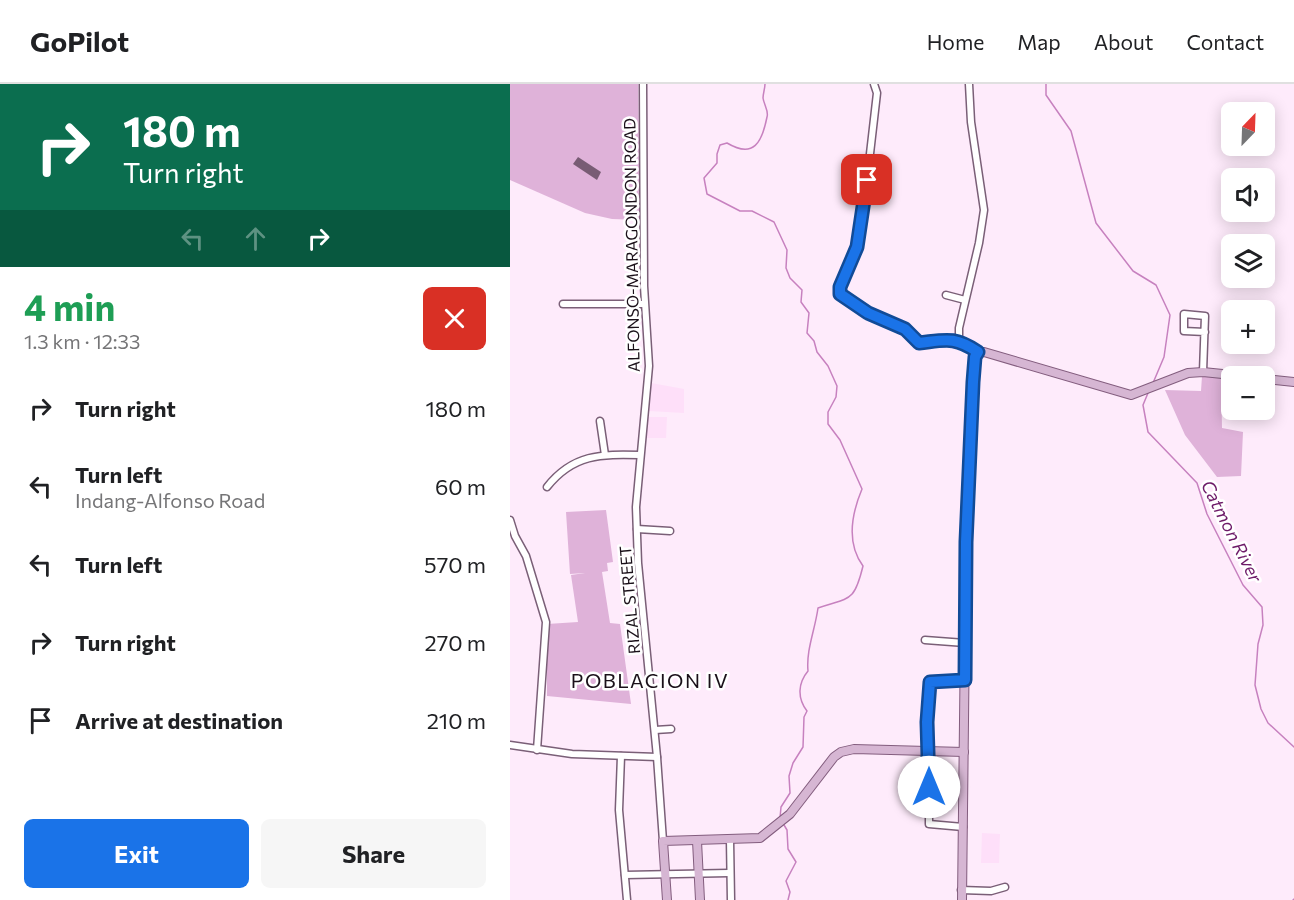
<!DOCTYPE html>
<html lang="en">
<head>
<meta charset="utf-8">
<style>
	:root { --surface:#fff; --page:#f6f6f6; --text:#202124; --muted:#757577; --line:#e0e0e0; --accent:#1a73e8 }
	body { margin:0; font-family:Commissioner,sans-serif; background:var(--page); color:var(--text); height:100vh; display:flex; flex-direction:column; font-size:22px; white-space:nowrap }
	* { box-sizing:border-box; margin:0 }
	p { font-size:20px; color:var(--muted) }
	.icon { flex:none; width:33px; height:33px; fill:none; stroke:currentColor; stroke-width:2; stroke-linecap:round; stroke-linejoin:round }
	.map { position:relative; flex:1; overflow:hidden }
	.details { display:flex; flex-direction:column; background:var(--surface); width:510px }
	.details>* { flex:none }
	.top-card { background:#0b6e4f; color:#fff; overflow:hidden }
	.needle { width:39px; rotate:23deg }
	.tools { position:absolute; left:711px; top:18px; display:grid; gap:12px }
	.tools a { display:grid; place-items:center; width:54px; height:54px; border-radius:9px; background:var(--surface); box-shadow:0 3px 15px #0003; font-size:30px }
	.pin { position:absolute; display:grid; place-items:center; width:51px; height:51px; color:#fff; margin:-26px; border-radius:12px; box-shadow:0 3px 9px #0006 }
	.me { position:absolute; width:66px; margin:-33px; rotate:0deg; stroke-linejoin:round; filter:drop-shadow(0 0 4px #0008) }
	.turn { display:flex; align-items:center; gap:21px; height:126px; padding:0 24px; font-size:27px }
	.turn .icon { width:78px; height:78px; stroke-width:2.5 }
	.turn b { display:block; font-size:42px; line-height:51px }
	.lanes { display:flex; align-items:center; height:57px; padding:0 24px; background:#0003; justify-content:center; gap:30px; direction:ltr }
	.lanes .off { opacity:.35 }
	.round { display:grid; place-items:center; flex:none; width:63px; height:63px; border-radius:9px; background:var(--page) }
	.head { display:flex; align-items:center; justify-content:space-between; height:102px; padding:0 24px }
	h1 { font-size:36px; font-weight:700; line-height:45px; color:#1e9e55 }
	.button { display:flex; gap:12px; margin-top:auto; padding:12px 24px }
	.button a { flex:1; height:69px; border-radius:9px; background:var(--accent); color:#fff; font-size:24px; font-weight:700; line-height:69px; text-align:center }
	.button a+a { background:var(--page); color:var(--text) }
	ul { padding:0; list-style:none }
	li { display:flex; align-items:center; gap:18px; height:78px; padding:0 24px }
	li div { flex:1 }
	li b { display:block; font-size:22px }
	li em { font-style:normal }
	header { display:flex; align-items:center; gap:36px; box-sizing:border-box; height:84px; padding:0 30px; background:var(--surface); border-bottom:2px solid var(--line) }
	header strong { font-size:28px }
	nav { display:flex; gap:33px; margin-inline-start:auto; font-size:21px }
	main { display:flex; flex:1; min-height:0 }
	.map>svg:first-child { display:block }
	.built { fill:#fedff9 }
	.green { fill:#dfb2d9 }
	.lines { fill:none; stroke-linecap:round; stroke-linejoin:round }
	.stream { stroke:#c781bf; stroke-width:1.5 }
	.building { fill:#785c74 }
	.minor-casing { stroke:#7a5f77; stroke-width:9 }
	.major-casing { stroke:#835d7e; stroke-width:10 }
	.minor { stroke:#fff; stroke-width:6 }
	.major { stroke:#d6b6d3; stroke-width:8 }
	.route-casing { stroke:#114b97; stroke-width:15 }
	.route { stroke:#1a73e8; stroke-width:10 }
	.labels { text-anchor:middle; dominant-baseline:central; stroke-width:5; stroke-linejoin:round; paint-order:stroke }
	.street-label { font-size:16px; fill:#1a1019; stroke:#fff }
	.water-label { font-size:18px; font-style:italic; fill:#6d1a68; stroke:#fff }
	.quarter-label { font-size:20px; letter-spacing:1.5px; fill:#1a1019; stroke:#fff }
</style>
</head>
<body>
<header>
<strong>GoPilot</strong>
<nav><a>Home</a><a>Map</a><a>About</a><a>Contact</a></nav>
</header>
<main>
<section class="details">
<div class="top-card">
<div class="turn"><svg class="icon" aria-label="right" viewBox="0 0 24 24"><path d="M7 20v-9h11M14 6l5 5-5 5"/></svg><div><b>180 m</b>Turn right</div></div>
<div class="lanes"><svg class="icon off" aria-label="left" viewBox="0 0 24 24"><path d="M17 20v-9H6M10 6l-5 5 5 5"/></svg><svg class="icon off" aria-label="ahead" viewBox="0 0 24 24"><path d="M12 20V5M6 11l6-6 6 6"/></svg><svg class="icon" aria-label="right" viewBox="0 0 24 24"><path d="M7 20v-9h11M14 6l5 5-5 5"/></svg></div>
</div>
<div class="head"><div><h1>4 min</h1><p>1.3 km · 12:33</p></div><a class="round" style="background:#d93025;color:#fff"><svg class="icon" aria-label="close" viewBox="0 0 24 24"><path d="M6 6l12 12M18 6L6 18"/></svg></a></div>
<ul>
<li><svg class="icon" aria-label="right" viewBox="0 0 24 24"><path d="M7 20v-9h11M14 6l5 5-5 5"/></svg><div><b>Turn right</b></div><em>180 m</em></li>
<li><svg class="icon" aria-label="left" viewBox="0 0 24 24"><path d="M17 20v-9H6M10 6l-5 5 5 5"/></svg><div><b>Turn left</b><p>Indang-Alfonso Road</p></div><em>60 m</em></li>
<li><svg class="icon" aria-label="left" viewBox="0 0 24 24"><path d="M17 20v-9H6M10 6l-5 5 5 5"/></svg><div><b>Turn left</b></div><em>570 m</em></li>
<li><svg class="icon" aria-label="right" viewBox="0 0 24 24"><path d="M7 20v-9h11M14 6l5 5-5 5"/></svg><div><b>Turn right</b></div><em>270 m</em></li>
<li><svg class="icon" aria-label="arrive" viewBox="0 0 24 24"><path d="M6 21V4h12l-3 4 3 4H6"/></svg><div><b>Arrive at destination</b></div><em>210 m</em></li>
</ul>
<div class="button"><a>Exit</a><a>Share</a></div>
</section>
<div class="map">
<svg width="784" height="816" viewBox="0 0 784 816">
	<rect width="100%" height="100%" fill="#feebfb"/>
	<g class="built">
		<path d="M141,299l33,6v24l-35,-2z"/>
		<path d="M138,333h19l-1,21h-20z"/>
		<path d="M472,749l18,1 -1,29h-18z"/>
	</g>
	<g class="green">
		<path d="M0,0h128l2,136 -28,-1 -27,-6 -75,-33z"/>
		<path d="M692,292l19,1 1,51 21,4 -2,44 -24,1 -32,-42 -20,-45 36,1z"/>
		<path d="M96,426l7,52 -6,1 1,8 -6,1 8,51 10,1 11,80 -84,-8v-72l31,-2 -7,-47 14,-2 -15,1 -4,-62z"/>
	</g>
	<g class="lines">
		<g class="stream">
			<path d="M255,0c0,4 -2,10 -2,14 1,7 6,13 4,19 -5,25 -13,42 -40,26l-7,2 -3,9v9l-13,15 3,16 33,17h12l22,11 13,28 -1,18 4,10 12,12 -1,12 8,11 -2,20 7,8 3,11 11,14 9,20 -1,11 -8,15v12l12,16 22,49c-10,24 -16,54 1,77 -9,37 -13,31 -45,42 -3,22 -12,42 -10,63 -10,12 -11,27 -1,40l-3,6 -1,30 -10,16 -4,13 1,17 -9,14 -1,11"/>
			<path d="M536,0v11l25,36 25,92 37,48 23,14 14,30 -6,42 -11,26"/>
			<path d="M638,309l-5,12 5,27 49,51 10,31 36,71 19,22 1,18 -5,19 -3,41 6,24 7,14 26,24"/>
			<path d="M274,741l3,5 1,19 8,13 -10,19 4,11 -2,8"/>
			<path d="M783,816l1,-1"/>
		</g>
	</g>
	<path class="building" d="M68,73l23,15 -4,8 -24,-16z"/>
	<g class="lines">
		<defs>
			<g id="minor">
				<path d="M133,0l1,202 5,80 -13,141 2,56 19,194 6,84"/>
				<path d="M364,0l3,9 -15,130 -5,24 -18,44 29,22 37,16 14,14 14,-3 29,1"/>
				<path d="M459,0l2,38 13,88 -5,33 -20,85v10l19,15"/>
				<path d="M436,211l19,5"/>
				<path d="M53,220h81"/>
				<path d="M693,288l2,-56 -21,-2v17l21,1"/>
				<path d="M90,337l5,34"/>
				<path d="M37,403c26,-33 54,-33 93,-32"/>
				<path d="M0,436l5,16 11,20 20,66 -9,128"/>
				<path d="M127,445l33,2"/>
				<path d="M415,556l40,3"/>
				<path d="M145,646l16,-1"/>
				<path d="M0,661l62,9 85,3"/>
				<path d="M111,672l-2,54 8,90"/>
				<path d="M453,743l-34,-3v-73l-2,-29 3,-40 35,-2"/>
				<path d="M220,756l1,60"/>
				<path d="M115,791l104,-2"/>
				<path d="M451,806l30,1 14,-4"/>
			</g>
			<g id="major">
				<path d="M754,295l30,3"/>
				<path d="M187,757l3,59"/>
				<path d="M157,816l-4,-59 97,-3 30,-24 44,-57 7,-5 13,-3 110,3"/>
				<path d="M452,816l4,-358 9,-185 3,-4 6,-1 147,43 57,-22 15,-1 39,4"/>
			</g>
		</defs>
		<use href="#minor" class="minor-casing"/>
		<use href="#major" class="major-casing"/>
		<use href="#minor" class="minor"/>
		<use href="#major" class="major"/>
	</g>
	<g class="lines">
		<defs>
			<path id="route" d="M357,96l-10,67 -17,40v7l28,19 37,16 14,14c27,-3 35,-7 59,9l-3,5 -2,25 -7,160 -1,138 -35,2 -3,40 2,65"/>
		</defs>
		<use href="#route" class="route-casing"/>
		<use href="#route" class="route"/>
	</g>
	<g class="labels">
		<g class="street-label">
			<text transform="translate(121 161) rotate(-91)">ALFONSO-MARAGONDON ROAD</text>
			<text transform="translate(119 516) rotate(-95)">RIZAL STREET</text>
		</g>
		<g class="water-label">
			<text transform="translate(722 447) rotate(63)">Catmon River</text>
		</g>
		<g class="quarter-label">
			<text x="140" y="596">POBLACION IV</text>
		</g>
	</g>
</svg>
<div class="tools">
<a><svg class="needle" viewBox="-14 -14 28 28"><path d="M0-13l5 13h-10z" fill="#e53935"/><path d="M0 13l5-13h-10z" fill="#757577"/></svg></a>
<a><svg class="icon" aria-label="sound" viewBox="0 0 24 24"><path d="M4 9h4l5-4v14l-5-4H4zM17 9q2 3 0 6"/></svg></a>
<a><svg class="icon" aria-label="layers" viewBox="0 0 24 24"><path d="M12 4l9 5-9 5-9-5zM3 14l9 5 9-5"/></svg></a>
<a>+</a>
<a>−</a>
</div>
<div class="pin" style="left:357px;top:96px;background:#d93025"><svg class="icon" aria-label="arrive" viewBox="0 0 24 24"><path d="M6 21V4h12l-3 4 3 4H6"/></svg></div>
<svg class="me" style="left:419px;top:703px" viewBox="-20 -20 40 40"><circle r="19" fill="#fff"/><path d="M0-13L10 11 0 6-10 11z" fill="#1a73e8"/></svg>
</div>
</main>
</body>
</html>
